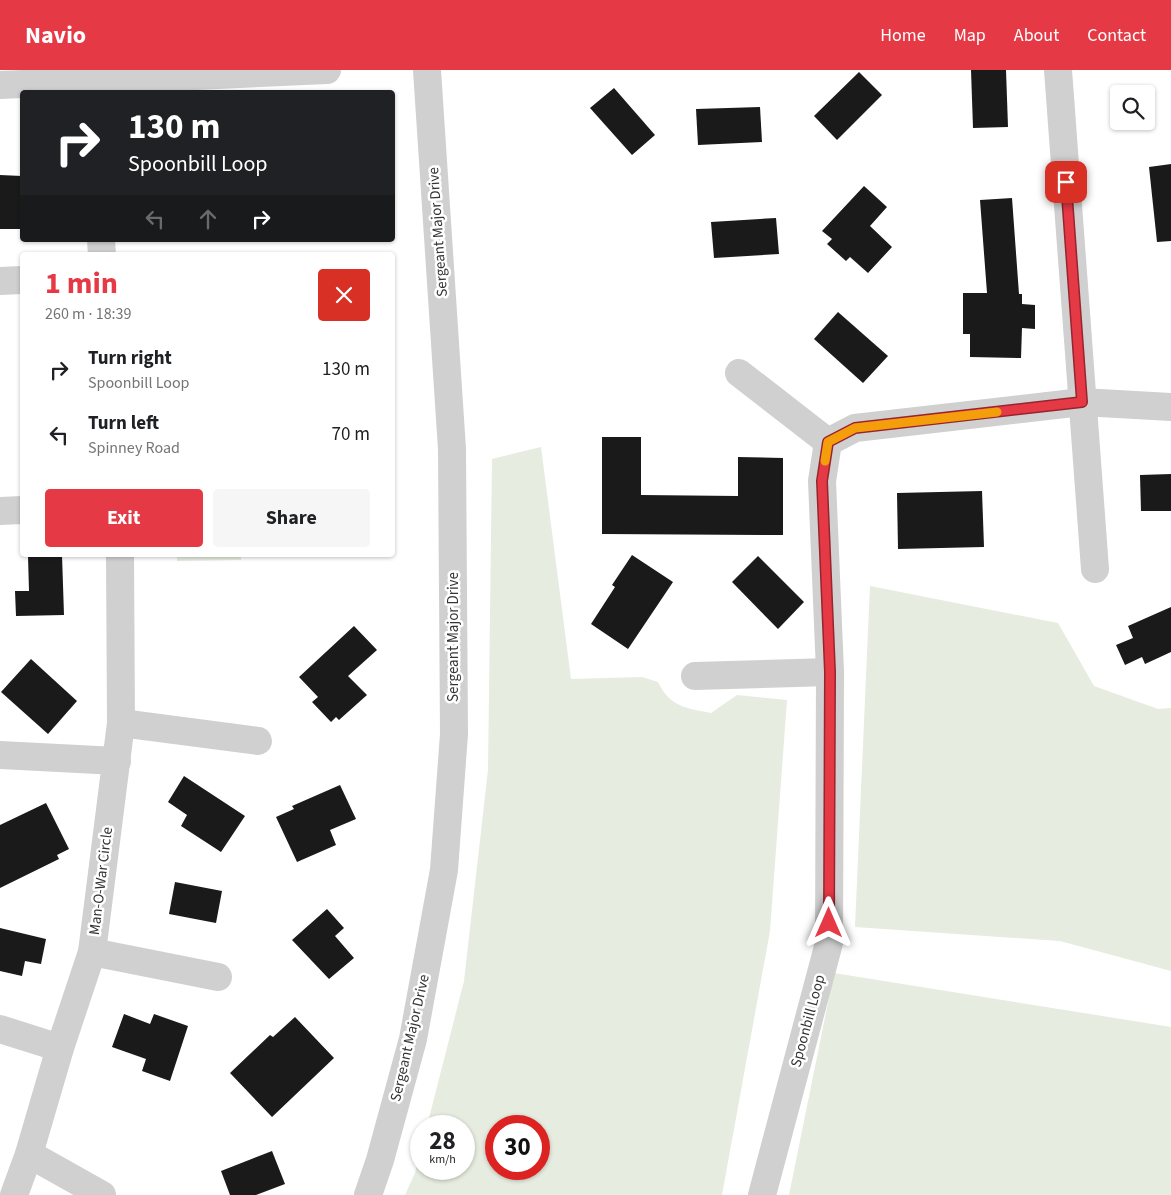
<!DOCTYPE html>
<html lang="en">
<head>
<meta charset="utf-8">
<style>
	:root { --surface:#fff; --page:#f6f6f6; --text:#202124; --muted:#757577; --accent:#e63946 }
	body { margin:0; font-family:"Source Sans 3",sans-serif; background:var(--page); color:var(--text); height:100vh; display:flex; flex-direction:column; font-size:19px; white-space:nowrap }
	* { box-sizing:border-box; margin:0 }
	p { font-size:16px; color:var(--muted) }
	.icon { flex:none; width:28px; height:28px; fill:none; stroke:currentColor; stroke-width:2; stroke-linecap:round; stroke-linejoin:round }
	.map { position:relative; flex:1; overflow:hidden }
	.drawer { position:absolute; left:20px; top:182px; width:375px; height:305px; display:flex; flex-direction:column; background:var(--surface); border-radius:5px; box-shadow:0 1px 4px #0004 }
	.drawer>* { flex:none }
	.banner { position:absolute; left:20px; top:20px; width:375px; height:152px; border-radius:5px; box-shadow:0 1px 4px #0004; background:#202124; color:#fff; overflow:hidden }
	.buttons { position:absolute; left:1110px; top:15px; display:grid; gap:10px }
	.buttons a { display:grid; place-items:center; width:45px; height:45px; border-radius:5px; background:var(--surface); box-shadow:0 1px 4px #0004; font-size:25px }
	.speed { position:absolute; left:410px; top:1045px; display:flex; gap:10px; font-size:25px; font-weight:700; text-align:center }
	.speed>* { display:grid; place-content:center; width:65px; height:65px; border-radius:50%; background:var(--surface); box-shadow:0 1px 4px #0004; line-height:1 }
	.speed small { font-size:12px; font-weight:400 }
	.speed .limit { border:8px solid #d22; background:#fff; color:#111 }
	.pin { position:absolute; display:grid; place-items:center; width:42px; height:42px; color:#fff; margin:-21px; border-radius:10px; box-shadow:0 2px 8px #0006 }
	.me { position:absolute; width:55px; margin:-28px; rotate:0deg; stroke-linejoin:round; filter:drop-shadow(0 0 4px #0008) }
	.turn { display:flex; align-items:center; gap:18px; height:105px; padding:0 25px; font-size:22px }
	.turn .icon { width:65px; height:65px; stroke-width:2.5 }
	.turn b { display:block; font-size:35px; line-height:42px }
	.lanes { display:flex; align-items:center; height:48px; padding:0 25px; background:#0003; justify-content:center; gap:25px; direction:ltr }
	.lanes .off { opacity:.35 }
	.round { display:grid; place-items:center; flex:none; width:52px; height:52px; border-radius:5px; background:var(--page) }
	.summary { display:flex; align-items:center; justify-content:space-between; height:85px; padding:0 25px }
	h1 { font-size:30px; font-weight:700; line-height:38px; color:var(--accent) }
	.primary-button { display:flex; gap:10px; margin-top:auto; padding:10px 25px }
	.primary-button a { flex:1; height:58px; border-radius:5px; background:var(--accent); color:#fff; font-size:20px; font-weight:700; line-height:58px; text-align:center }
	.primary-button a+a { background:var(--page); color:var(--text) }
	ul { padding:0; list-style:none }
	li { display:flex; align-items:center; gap:15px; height:65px; padding:0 25px }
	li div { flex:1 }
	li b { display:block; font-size:19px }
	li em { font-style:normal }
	header { display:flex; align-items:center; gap:30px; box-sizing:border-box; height:70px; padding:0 25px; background:var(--accent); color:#fff }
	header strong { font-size:24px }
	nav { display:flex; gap:28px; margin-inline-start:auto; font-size:18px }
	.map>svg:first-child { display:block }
	.green { fill:#e6ecdf; fill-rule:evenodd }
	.building { fill:#1a1a1a }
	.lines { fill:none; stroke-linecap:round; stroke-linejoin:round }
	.minor { stroke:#d0d0d0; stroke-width:28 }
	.route-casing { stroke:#96252e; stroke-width:12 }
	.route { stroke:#e63946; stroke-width:9 }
	.slow { stroke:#f59e0b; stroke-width:9 }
	.labels { text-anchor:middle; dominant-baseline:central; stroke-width:5; stroke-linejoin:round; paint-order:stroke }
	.street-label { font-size:15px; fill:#333; stroke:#fff }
</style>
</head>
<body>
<header>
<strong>Navio</strong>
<nav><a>Home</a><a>Map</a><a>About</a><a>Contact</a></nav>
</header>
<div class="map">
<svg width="1171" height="1125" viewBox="0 0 1171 1125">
	<rect width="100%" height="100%" fill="#fff"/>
	<g class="green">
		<path d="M541,377l30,232 71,-2 16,5c12,25 28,26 53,31l26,-18 50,5 -17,231 -48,264h-317l10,-22 6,-24v20h43v-43h-37l37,-145 24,-211 4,-311zM496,1056h43v43h-43z"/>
		<path d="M177,485h64v5l-64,1z"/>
		<path d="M870,516l188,37 36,63 64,23 13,-1v263l-111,-30 -205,-14z"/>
		<path d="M834,903l337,54v168h-382z"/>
	</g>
	<g class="building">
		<path d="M971,0h35l2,57 -35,1z"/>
		<path d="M859,2l23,23 -45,45 -23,-24z"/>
		<path d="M614,18l41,47 -23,20 -42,-47z"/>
		<path d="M760,37l2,35 -64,3 -2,-36z"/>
		<path d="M1171,94v77l-14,1 -8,-75z"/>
		<path d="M0,105l22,1v53h-22z"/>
		<path d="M864,116l23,21 -17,19 22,21 -24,26 -18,-16 -4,4 -19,-17 5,-5 -10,-8z"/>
		<path d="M1012,128l7,96h3v10l13,1v24l-13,-1 -1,30 -51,-1v-23h-7v-41h24l-7,-93z"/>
		<path d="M776,148l3,36 -65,4 -3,-36z"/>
		<path d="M838,242l50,44 -25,27 -49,-44z"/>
		<path d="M602,367h39v58l97,1v-39l45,1v77l-181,-1z"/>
		<path d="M1171,404v37h-30l-1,-36z"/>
		<path d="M982,421l2,56 -86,2 -1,-56z"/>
		<path d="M62,485l2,60 -48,1 -1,-25h14l-1,-35z"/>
		<path d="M632,485l41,27 -45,67 -37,-25 24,-37 -3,-2z"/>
		<path d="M758,486l46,46 -26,27 -46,-47z"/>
		<path d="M1171,537v45l-26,12 -3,-7 -17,8 -9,-20 17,-7 -5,-12z"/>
		<path d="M354,556l23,24 -29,26 19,19 -28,25 -3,-3 -5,5 -19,-20 6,-5 -19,-20z"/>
		<path d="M31,589l46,42 -29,33 -47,-42z"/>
		<path d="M184,706l61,40 -24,36 -40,-26 6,-11 -19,-13z"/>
		<path d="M340,715l16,34 -26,11 6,15 -39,17 -21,-45 18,-8 -2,-3z"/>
		<path d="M46,733l23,46 -12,6 2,4 -59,29v-63z"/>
		<path d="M175,812l47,9 -6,32 -47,-9z"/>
		<path d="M327,839l17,19 -9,8 19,22 -25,21 -37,-39z"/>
		<path d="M0,858l46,11 -5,25 -16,-3 -3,15 -22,-5z"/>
		<path d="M124,944l26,10 4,-10 34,12 -18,55 -28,-10 4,-12 -34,-12z"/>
		<path d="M295,947l39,41 -62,59 -42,-44 40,-38 3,2z"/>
		<path d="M272,1081l13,33 -29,11h-26l-9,-24z"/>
	</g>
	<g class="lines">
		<g class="minor">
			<path d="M1058,0l37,499"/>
			<path d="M0,15l327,-15"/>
			<path d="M101,170l1,15"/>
			<path d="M0,211l22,-1"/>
			<path d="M739,303l89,69"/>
			<path d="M0,441l22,-1"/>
			<path d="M695,606l135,-4"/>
			<path d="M121,653l137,18"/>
			<path d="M0,685l117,6"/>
			<path d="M92,882l126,25"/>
			<path d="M0,959l60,19"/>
			<path d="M29,1084l73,41"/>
			<path d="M14,1125l15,-41 31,-106 32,-96 29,-229 -1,-168"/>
			<path d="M368,1125l12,-35 33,-121 31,-169 10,-136 -2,-285 -25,-379"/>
			<path d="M762,1125l67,-252 1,-271 -8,-191 6,-39 27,-14 227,-26 89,5"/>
		</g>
	</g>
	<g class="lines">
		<defs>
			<path id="route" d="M829,853l1,-251 -8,-191 6,-39 27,-14 227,-26 -16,-220"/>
		</defs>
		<use href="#route" class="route-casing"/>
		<use href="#route" class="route"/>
		<path class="slow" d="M825,391l3,-19 27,-14 142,-16"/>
	</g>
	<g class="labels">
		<g class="street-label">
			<text transform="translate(438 162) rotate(-94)">Sergeant Major Drive</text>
			<text transform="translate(453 567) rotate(-90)">Sergeant Major Drive</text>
			<text transform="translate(101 811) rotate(-83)">Man-O-War Circle</text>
			<text transform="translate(808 951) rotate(-75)">Spoonbill Loop</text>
			<text transform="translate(410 968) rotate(-77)">Sergeant Major Drive</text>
		</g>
	</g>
</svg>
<div class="buttons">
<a><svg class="icon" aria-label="search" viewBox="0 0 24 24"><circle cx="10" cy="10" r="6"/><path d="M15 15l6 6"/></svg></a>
</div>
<div class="speed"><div>28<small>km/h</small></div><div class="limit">30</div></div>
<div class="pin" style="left:1066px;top:112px;background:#d93025"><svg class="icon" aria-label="arrive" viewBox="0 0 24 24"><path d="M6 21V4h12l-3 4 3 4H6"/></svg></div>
<svg class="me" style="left:829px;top:853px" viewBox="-20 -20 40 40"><path d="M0-17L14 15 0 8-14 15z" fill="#e63946" stroke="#fff" stroke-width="4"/></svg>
<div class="banner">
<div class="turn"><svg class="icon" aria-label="right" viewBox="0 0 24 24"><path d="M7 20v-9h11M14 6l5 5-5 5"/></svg><div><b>130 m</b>Spoonbill Loop</div></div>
<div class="lanes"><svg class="icon off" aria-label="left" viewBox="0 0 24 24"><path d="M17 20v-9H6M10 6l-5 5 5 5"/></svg><svg class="icon off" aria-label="ahead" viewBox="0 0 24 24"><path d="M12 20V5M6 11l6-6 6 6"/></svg><svg class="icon" aria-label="right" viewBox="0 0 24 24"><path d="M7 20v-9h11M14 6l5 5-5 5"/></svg></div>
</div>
<section class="drawer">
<div class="summary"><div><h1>1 min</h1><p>260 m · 18:39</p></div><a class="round" style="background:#d93025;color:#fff"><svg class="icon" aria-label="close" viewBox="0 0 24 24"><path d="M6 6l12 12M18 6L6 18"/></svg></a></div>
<ul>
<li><svg class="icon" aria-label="right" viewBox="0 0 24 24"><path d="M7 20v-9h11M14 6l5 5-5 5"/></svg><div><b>Turn right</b><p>Spoonbill Loop</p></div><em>130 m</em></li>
<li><svg class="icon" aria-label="left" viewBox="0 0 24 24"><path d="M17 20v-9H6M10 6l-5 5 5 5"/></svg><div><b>Turn left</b><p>Spinney Road</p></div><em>70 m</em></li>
</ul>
<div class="primary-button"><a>Exit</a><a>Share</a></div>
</section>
</div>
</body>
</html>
